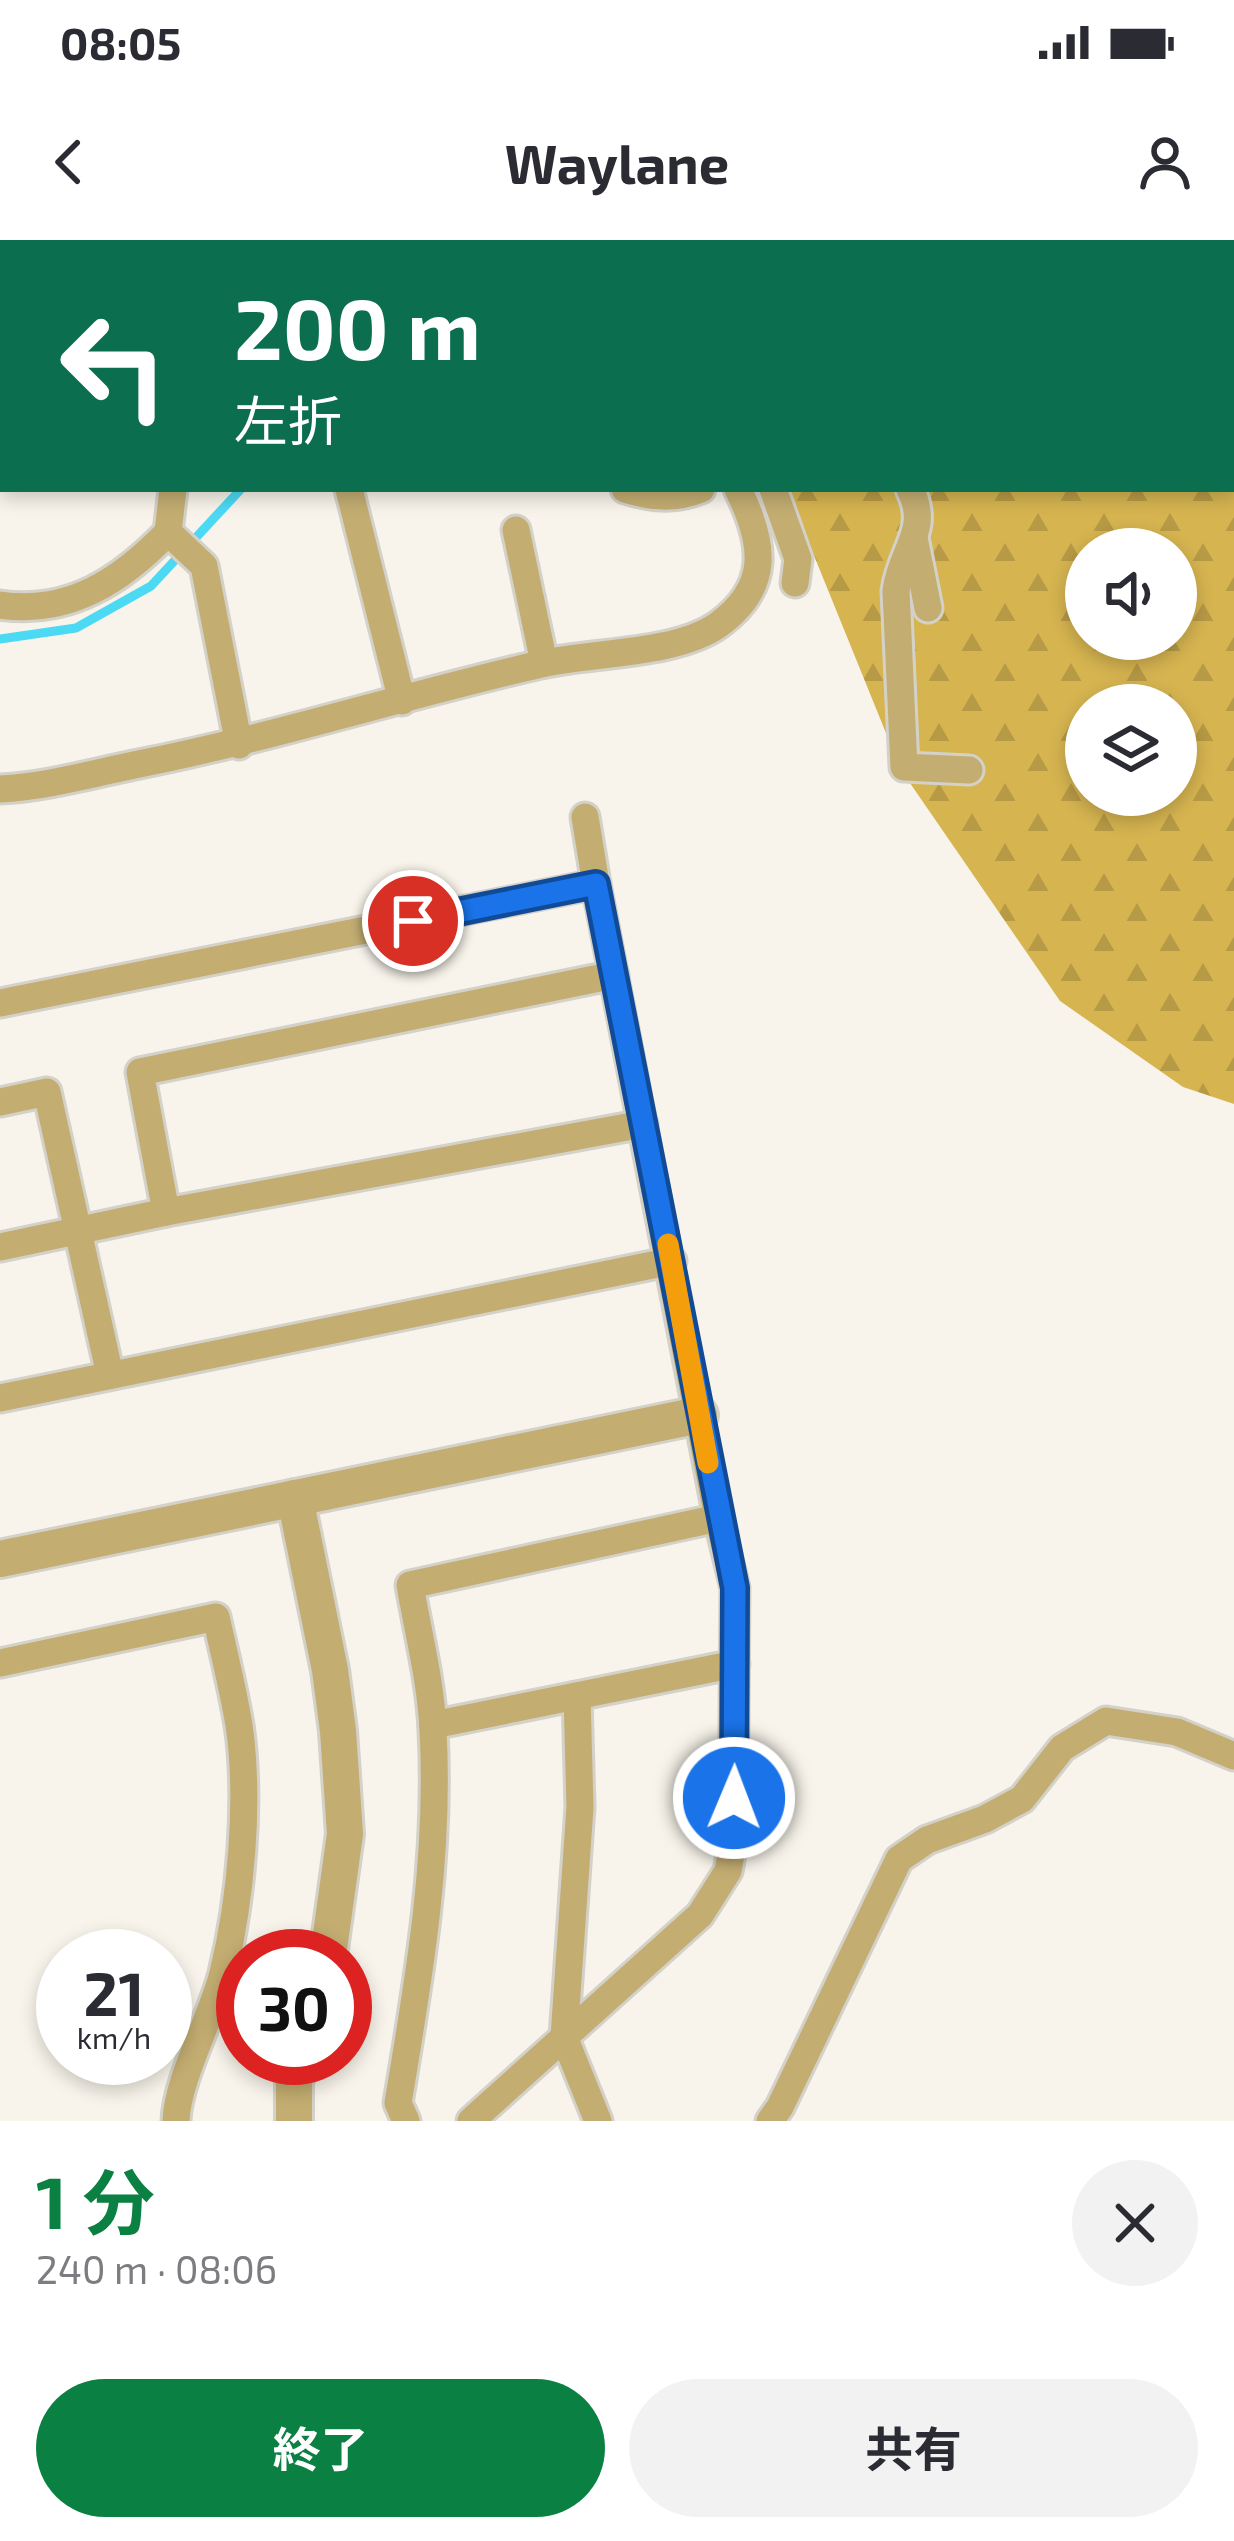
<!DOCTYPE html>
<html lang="ja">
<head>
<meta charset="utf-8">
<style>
	:root { --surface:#fff; --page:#f2f2f3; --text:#2b2b33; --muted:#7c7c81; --accent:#0b8043 }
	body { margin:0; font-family:"Exo 2","Noto Sans JP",sans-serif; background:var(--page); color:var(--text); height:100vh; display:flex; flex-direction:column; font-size:45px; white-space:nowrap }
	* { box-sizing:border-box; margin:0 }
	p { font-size:39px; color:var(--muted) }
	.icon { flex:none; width:66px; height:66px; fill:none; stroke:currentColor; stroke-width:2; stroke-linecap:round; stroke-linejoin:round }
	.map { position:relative; height:1881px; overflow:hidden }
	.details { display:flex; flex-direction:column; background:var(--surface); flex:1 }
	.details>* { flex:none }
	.hud { position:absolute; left:0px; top:0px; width:1236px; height:252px; box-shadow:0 6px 18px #0003; background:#0b6e4f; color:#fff; overflow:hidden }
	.buttons { position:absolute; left:1065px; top:288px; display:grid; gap:24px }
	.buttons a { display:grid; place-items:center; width:132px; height:132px; border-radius:50%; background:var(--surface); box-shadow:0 6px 18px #0003; font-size:60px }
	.speed { position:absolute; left:36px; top:1689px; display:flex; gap:24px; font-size:60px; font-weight:700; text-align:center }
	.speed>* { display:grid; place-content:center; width:156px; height:156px; border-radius:50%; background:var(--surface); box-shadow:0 6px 18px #0003; line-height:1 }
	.speed small { font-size:30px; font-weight:400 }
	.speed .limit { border:18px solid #d22; background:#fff; color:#111 }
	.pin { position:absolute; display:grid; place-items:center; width:102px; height:102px; color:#fff; margin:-51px; border:6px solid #fff; border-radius:50%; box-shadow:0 3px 12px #0007 }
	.me { position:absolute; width:132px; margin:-66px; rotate:1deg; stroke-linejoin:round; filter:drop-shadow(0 0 9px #0008) }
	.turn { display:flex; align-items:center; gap:42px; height:252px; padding:0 36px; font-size:54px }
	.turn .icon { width:156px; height:156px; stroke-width:2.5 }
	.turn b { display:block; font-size:84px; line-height:102px }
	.round { display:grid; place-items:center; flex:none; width:126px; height:126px; border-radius:63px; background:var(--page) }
	.headline { display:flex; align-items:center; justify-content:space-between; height:204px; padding:0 36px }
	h1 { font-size:72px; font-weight:700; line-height:90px; color:var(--accent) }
	.primary-button { display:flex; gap:24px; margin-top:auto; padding:24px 36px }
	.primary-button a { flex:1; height:138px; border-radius:72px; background:var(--accent); color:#fff; font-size:48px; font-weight:700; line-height:138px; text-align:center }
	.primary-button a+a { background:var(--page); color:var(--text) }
	.status { display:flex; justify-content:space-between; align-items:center; height:84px; padding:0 60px; background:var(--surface); direction:ltr }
	.status svg { height:33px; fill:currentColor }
	header { display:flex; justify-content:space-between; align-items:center; height:156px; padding:0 36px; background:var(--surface); font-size:54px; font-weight:700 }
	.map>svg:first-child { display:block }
	.forest { fill:url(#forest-firs); fill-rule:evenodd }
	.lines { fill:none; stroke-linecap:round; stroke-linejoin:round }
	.stream { stroke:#4bd9f4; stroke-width:9 }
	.minor-casing { stroke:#d4d1c9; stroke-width:33 }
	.tertiary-casing { stroke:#d4d1c9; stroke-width:42 }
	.minor { stroke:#c3ad71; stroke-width:27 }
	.tertiary { stroke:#c3ad71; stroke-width:36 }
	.route-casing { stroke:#114b97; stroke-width:30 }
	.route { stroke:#1a73e8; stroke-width:21 }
	.slow { stroke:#f59e0b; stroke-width:21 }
</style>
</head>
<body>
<div class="status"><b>08:05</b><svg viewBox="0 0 49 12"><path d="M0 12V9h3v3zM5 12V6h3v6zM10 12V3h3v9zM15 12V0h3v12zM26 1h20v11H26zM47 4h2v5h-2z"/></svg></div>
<header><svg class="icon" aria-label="back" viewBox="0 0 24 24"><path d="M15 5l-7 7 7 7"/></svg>Waylane<svg class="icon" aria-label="person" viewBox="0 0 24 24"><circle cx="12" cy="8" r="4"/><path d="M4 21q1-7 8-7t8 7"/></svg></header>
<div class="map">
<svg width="1234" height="1881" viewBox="0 0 1234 1881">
	<defs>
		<pattern id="forest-firs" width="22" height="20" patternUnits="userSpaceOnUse" patternTransform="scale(3)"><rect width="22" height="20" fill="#d6b450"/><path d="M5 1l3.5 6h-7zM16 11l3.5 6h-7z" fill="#b79a45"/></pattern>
	</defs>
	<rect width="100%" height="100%" fill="#f8f4eb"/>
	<path class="forest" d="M668,0h566v864l-51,-17 -123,-86 -159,-231 -114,-281h446v-246zM1086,309h90v90h-90zM1086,465h90v90h-90z"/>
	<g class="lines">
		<path class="stream" d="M0,399l76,-11 75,-42 90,-97"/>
		<defs>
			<g id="minor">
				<path d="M683,0l1,3"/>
				<path d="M557,3l3,-3"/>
				<path d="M0,55h3"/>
				<path d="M0,204l3,-1"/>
				<path d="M173,249l-5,43 36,34 35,179"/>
				<path d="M349,249l53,212"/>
				<path d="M625,249c26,8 49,11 76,0"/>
				<path d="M773,249l25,70 -3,24"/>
				<path d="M910,249c21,41 -9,61 -14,102l8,176 65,3"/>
				<path d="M516,290l28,133"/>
				<path d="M914,298l14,70"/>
				<path d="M0,365c70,10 122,-25 168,-73"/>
				<path d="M0,549c44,-2 91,-15 134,-24 138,-27 271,-70 407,-101 51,-12 134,-9 177,-39 54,-39 46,-83 20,-136"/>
				<path d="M585,577l11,67"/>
				<path d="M0,763l596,-119 122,634 17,70 -2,255 -5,28 -28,44 -229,206"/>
				<path d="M0,862l47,-10 63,283"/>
				<path d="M166,972l-26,-140 474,-97"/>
				<path d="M0,1007l166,-35 477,-88"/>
				<path d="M0,1158l672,-137"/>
				<path d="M0,1423l216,-46c8,36 17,72 23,108 11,75 2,175 -16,248 -11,44 -46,107 -47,148"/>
				<path d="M577,1456l3,111 -16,230 34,84"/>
				<path d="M433,1485l302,-61"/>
				<path d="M406,1881l-8,-18c21,-125 42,-246 35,-373 -2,-48 -15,-98 -23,-145l308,-67"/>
				<path d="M770,1881l10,-14 119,-248 28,-19 58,-21 37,-20 40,-51 44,-27 71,11 57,24"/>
			</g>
			<g id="tertiary">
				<path d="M295,1258l35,172 8,61 7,103 -17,122"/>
				<path d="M0,1319l699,-144"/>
				<path d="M294,1881v-39l7,-24"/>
			</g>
		</defs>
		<use href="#minor" class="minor-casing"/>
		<use href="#tertiary" class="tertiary-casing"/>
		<use href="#minor" class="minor"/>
		<use href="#tertiary" class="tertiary"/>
	</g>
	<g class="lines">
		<defs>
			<path id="route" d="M413,681l183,-37 139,704 -1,210"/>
		</defs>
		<use href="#route" class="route-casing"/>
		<use href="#route" class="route"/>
		<path class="slow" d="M668,1004l40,219"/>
	</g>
</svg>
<div class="buttons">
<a><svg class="icon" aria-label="sound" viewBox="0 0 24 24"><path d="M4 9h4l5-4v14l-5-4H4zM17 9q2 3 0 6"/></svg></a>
<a><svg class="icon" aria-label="layers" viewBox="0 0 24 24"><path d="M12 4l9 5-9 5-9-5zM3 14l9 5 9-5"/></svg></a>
</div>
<div class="speed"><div>21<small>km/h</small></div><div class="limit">30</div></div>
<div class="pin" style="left:413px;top:681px;background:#d93025"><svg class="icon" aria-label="arrive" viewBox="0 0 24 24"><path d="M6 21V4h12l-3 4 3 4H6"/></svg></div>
<svg class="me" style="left:734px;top:1558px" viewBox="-20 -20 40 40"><circle r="17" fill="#1a73e8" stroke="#fff" stroke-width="3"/><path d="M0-11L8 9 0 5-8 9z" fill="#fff"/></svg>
<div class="hud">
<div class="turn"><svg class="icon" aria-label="left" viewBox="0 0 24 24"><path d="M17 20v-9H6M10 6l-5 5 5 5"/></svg><div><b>200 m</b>左折</div></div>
</div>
</div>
<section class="details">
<div class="headline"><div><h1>1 分</h1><p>240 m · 08:06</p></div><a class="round"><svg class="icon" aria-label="close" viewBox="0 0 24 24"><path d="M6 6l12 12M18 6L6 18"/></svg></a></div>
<div class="primary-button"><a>終了</a><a>共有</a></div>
</section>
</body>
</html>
